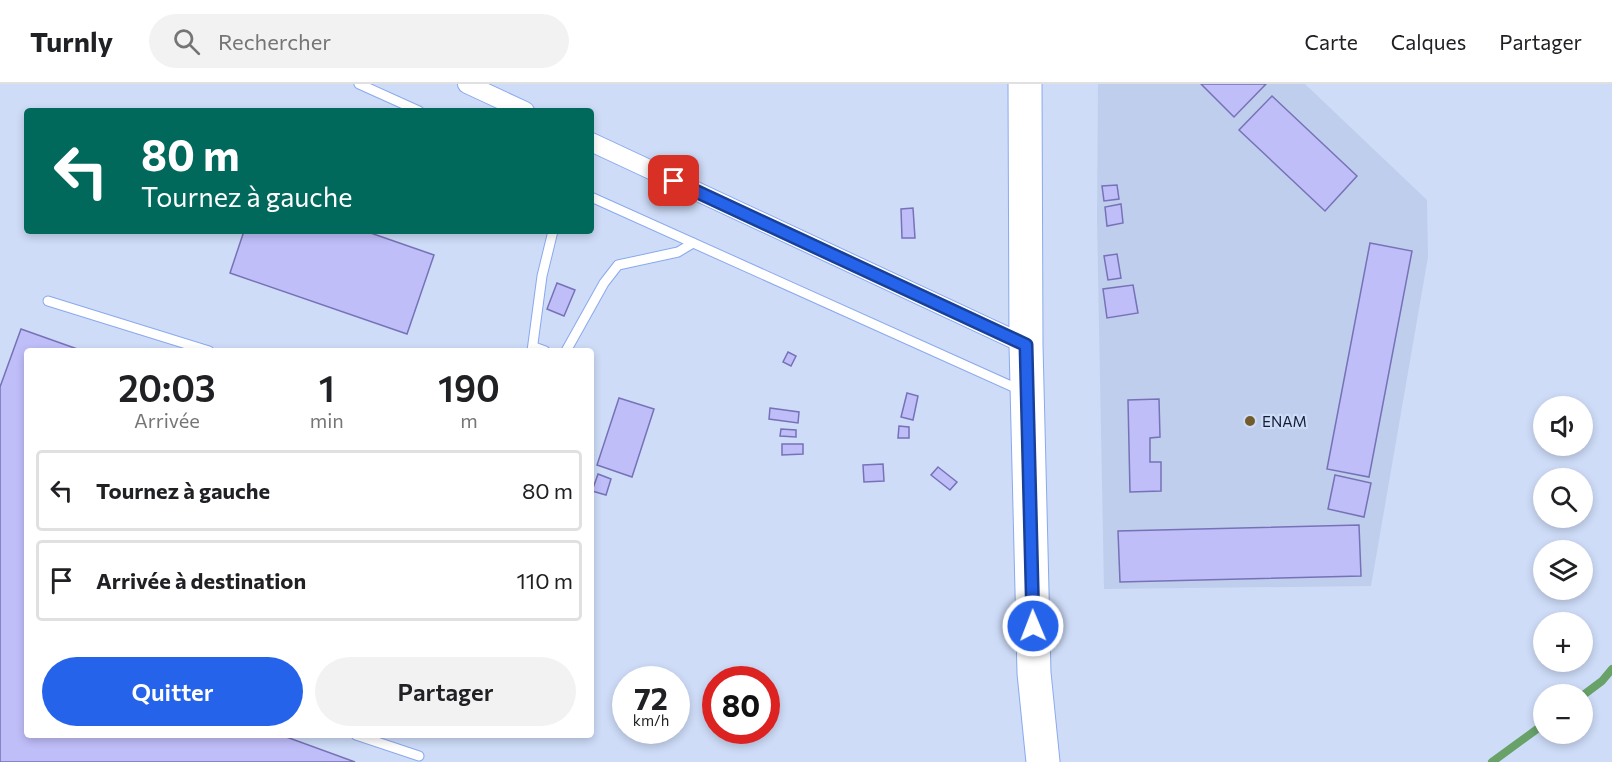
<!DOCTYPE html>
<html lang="fr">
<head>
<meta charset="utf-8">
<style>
	:root { --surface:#fff; --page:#f2f2f2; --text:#202124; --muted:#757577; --line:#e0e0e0; --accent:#2563eb }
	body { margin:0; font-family:Commissioner,sans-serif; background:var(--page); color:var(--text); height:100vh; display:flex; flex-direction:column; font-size:22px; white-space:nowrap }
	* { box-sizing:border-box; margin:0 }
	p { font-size:20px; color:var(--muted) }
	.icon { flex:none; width:33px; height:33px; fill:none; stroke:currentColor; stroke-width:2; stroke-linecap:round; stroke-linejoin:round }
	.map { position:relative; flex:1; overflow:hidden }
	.panel { position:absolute; left:24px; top:264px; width:570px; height:390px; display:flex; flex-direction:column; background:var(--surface); border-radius:6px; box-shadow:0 3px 9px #0003 }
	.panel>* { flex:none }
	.guide { position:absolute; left:24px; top:24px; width:570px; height:126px; border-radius:6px; box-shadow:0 3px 9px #0003; background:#00695c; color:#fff; overflow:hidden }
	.fabs { position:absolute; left:1533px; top:312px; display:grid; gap:12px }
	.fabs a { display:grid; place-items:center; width:60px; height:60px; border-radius:50%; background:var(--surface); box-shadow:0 3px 9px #0003; font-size:30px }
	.speed { position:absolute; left:612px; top:582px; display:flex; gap:12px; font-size:30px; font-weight:700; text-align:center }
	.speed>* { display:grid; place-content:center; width:78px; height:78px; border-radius:50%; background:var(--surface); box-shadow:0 3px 9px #0003; line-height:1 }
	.speed small { font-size:15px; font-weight:400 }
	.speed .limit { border:9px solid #d22; background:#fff; color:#111 }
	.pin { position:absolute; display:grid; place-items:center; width:51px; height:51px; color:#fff; margin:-26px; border-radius:12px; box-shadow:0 3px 9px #0006 }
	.me { position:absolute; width:66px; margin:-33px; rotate:359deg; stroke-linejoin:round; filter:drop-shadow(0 0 4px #0008) }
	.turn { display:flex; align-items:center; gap:21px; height:126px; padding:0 18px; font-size:27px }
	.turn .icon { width:78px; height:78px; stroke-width:2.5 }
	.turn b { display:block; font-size:42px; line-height:51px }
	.eta { display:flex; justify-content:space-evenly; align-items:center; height:102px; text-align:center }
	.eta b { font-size:36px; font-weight:600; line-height:42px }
	.primary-button { display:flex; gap:12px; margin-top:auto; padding:12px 18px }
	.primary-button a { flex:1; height:69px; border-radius:36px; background:var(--accent); color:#fff; font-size:24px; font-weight:600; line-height:69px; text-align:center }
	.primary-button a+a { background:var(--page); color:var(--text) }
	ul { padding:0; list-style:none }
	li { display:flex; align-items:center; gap:18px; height:81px; margin:0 12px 9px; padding:0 6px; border:3px solid var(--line); border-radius:6px }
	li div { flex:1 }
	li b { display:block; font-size:22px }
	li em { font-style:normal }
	header { display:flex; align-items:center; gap:36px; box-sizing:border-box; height:84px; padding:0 30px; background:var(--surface); border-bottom:2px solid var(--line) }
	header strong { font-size:28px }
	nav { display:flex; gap:33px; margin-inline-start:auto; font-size:21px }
	.search { width:420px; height:54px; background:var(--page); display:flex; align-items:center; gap:15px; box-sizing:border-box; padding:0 21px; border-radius:33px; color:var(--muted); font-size:22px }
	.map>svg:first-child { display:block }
	.built { fill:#bfceec }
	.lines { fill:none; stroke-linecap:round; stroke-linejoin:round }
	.stream { stroke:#68a269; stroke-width:8 }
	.building { fill:#bfbef9; stroke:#7672b7; stroke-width:1.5 }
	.lane-casing { stroke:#8aa9ed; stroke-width:11 }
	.street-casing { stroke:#8aa9ed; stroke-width:20 }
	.highway-casing { stroke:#8aa9ed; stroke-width:35 }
	.lane { stroke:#fff; stroke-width:9 }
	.street { stroke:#fff; stroke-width:18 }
	.highway { stroke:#fff; stroke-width:33 }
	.route-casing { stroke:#184099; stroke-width:15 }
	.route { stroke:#2563eb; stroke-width:10 }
	.poi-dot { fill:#725c2b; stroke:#cedcf8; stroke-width:2 }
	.labels { text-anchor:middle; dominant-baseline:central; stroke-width:4.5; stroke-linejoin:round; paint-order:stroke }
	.poi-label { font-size:15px; fill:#111c35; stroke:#cedcf8; text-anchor:start }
</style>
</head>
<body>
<header>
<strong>Turnly</strong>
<div class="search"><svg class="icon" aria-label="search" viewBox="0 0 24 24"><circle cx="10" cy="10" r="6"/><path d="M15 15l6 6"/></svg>Rechercher</div>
<nav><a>Carte</a><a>Calques</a><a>Partager</a></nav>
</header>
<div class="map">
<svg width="1612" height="678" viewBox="0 0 1612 678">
	<rect width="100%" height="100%" fill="#cedcf8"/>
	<path class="built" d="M1098,0h207l122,116 1,57 -57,329 -267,3 -7,-370z"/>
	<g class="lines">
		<g class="stream">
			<path d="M1582,612l20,-15 10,-12"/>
			<path d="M1492,678l52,-38"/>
		</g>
	</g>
	<g class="building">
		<path d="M1201,0h65l-32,33z"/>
		<path d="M1272,12l85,80 -32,35 -86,-81z"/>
		<path d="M1117,101l2,14 -15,2 -2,-15z"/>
		<path d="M1121,120l2,19 -16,3 -2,-19z"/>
		<path d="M913,124l2,30h-13l-1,-29z"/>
		<path d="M244,147h121l69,24 -27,79 -177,-61z"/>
		<path d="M1370,159l42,8 -43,226 -42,-8z"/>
		<path d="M1117,170l4,24 -13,2 -4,-24z"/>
		<path d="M557,199l18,7 -11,26 -17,-7z"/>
		<path d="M1133,201l5,28 -31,5 -4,-29z"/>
		<path d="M21,245l62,22h-56v384h254l74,27h-355v-375z"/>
		<path d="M788,268l8,4 -5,10 -8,-4z"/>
		<path d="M907,309l11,3 -5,24 -12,-3z"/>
		<path d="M619,314l35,11 -22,68 -35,-12z"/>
		<path d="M1159,315l1,38 -10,1v24h11v29l-31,1 -2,-92z"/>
		<path d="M770,324l29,4 -1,11 -29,-4z"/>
		<path d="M899,342l10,1v11h-11z"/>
		<path d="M781,345l15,1v7l-16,-1z"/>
		<path d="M782,360h21v10l-21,1z"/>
		<path d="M883,380l1,17 -20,1 -1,-17z"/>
		<path d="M938,383l19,15 -7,8 -19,-15z"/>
		<path d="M598,390l13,5 -5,16 -14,-4z"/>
		<path d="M1335,391l36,8 -7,34 -36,-8z"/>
		<path d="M1359,441l2,51 -241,6 -2,-51z"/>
	</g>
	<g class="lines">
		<defs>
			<g id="lane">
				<path d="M359,0l60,27"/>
				<path d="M591,113l429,193"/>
				<path d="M48,217l161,50"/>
				<path d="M534,263l11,4"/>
				<path d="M532,267l10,-75 11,-45"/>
				<path d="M566,267l38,-68 14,-18 60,-13 15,-9"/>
				<path d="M356,651l63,21"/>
			</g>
			<g id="street">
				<path d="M467,0l58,27"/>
				<path d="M591,58l435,203"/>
			</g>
			<path id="highway" d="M1025,0l1,261 8,328 9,89"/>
		</defs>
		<use href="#lane" class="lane-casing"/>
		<use href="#street" class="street-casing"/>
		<use href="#highway" class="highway-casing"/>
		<use href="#lane" class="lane"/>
		<use href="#street" class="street"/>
		<use href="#highway" class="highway"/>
	</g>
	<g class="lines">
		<defs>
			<path id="route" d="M674,97l352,164 7,281"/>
		</defs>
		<use href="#route" class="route-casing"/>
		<use href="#route" class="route"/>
	</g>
	<circle class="poi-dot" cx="1250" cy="337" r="6"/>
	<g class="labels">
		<g class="poi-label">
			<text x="1262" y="337">ENAM</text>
		</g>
	</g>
</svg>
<div class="fabs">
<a><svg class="icon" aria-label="sound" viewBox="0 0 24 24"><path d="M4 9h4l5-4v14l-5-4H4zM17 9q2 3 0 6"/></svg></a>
<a><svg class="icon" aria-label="search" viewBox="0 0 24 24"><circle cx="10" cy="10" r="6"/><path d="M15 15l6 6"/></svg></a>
<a><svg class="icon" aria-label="layers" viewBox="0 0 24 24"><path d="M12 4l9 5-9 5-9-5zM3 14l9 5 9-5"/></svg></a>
<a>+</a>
<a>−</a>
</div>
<div class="speed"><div>72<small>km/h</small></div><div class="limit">80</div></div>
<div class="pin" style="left:674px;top:97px;background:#d93025"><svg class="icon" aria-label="arrive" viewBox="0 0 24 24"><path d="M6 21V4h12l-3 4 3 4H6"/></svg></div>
<svg class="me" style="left:1033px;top:542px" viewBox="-20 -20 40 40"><circle r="17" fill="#2563eb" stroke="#fff" stroke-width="3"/><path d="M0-11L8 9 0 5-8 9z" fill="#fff"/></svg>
<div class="guide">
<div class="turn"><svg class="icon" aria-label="left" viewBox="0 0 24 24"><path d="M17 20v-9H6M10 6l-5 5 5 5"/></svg><div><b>80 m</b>Tournez à gauche</div></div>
</div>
<section class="panel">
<div class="eta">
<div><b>20:03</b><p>Arrivée</p></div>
<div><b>1</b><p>min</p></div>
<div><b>190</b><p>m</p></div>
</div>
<ul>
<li><svg class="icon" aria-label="left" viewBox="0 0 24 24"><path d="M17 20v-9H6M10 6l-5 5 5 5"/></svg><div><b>Tournez à gauche</b></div><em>80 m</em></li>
<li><svg class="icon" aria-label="arrive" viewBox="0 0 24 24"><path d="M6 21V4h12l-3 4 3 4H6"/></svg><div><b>Arrivée à destination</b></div><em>110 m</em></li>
</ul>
<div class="primary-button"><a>Quitter</a><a>Partager</a></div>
</section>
</div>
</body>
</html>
